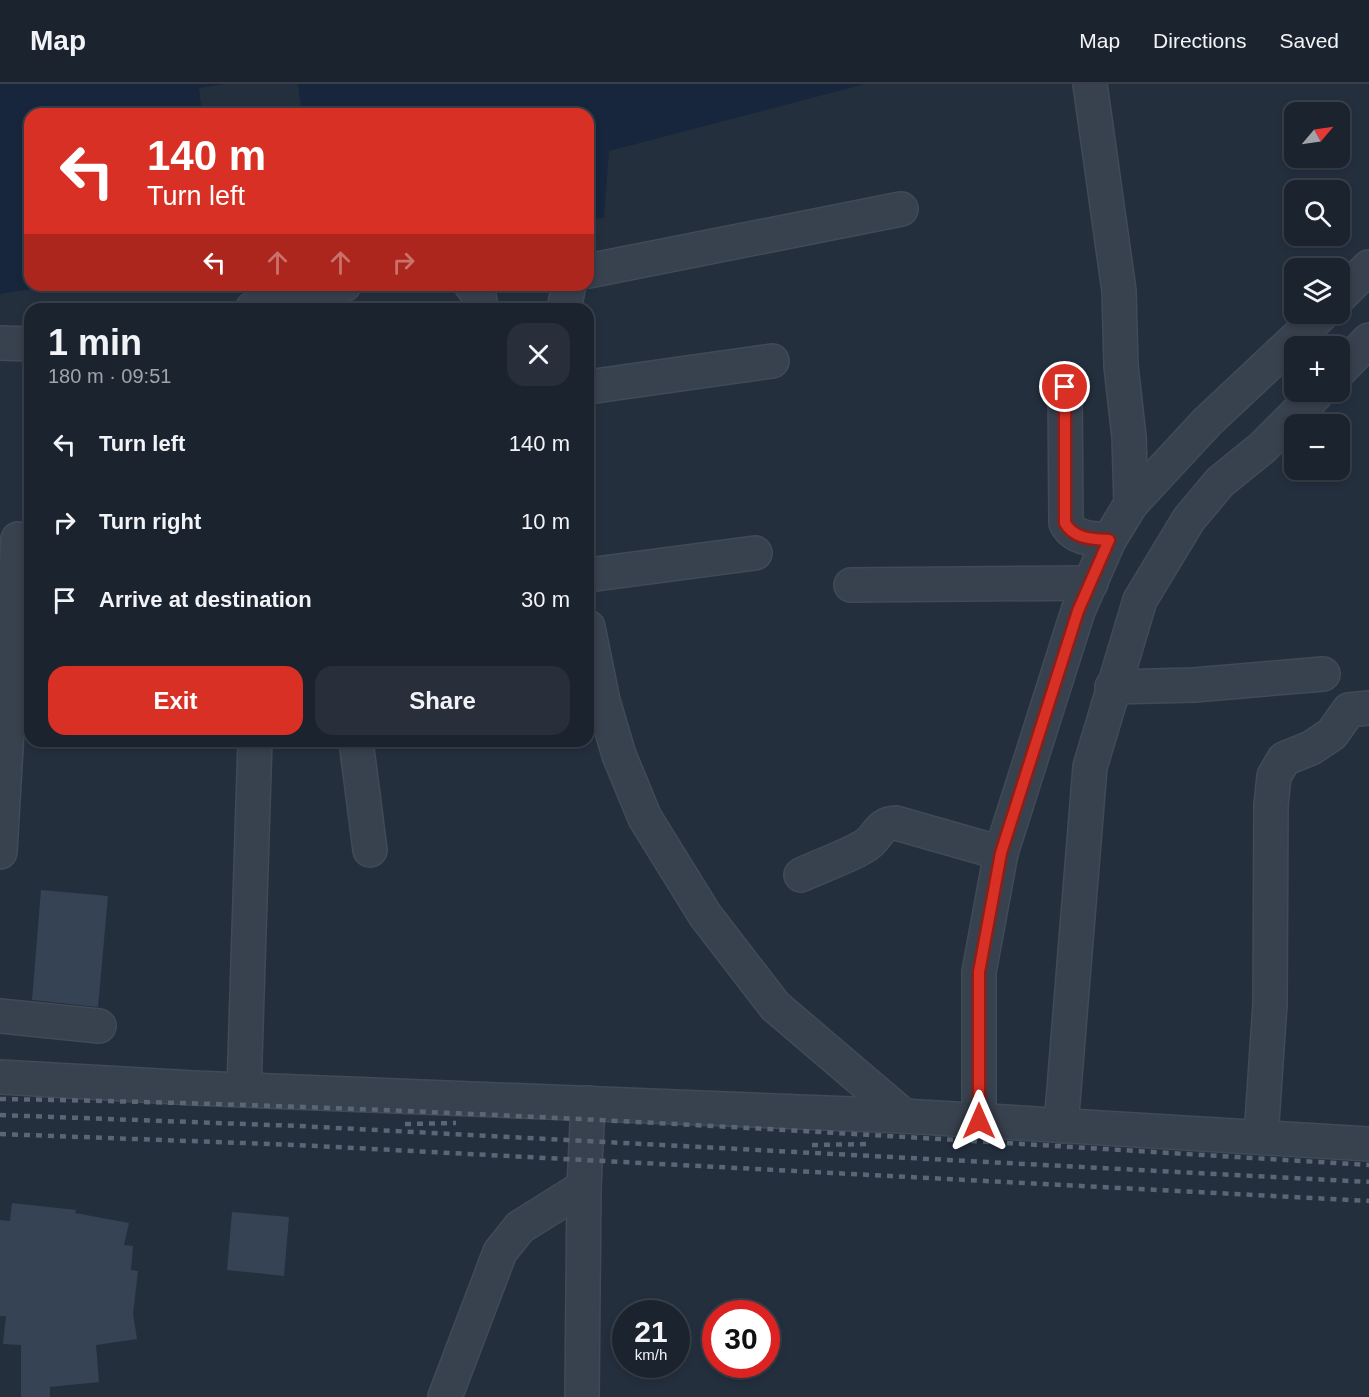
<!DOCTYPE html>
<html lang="en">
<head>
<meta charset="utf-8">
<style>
	:root { --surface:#1b232e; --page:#282f3a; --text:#f1f3f6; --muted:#a0a4aa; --line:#39404a; --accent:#d93025 }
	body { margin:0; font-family:Arial,sans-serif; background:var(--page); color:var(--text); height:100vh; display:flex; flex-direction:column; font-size:22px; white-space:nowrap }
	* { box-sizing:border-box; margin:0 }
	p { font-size:20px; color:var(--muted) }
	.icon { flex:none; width:33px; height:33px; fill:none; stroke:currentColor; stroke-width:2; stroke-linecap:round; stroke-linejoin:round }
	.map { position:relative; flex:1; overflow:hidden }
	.sheet { position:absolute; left:24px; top:219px; width:570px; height:444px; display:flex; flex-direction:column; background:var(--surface); border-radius:18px; box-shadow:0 3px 9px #0003,0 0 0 2px var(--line) }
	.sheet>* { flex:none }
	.banner { position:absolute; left:24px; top:24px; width:570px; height:183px; border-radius:18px; box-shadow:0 3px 9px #0003,0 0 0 2px var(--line); background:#d93025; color:#fff; overflow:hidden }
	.needle { width:39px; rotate:61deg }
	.controls { position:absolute; left:1284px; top:18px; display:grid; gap:12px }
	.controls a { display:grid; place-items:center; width:66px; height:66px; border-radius:12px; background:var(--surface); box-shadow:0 3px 9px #0003,0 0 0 2px var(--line); font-size:30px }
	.speed { position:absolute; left:612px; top:1216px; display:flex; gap:12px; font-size:30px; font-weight:700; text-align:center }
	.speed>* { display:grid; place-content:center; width:78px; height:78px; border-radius:50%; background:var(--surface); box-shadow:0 3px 9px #0003,0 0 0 2px var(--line); line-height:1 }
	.speed small { font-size:15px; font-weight:400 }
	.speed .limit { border:9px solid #d22; background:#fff; color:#111 }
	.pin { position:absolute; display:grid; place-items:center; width:51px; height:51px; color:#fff; margin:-26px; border:3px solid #fff; border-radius:50%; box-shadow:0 2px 6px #0007 }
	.me { position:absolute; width:66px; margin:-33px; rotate:0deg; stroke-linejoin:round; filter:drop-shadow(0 0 4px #0008) }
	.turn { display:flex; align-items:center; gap:21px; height:126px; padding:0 24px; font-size:27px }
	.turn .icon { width:78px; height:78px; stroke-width:2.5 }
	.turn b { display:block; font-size:42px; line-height:51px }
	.lanes { display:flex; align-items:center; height:57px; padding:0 24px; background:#0003; justify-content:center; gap:30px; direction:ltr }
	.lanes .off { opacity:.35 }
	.round { display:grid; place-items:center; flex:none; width:63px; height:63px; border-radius:18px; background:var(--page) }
	.summary { display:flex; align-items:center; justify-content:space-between; height:102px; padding:0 24px }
	h1 { font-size:36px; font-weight:700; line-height:45px }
	.button { display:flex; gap:12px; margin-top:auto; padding:12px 24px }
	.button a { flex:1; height:69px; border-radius:18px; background:var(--accent); color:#fff; font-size:24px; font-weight:700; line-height:69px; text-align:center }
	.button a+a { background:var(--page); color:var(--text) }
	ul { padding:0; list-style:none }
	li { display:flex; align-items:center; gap:18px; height:78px; padding:0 24px }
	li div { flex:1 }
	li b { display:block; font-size:22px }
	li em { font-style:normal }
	header { display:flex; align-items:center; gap:36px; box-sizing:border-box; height:84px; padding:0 30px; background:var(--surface); border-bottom:2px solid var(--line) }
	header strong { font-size:28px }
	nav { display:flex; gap:33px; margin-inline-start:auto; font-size:21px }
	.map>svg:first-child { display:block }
	.water { fill:#17263c }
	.pier { fill:#242f3e }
	.building { fill:#364354 }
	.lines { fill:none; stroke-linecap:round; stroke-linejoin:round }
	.minor-casing { stroke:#414a57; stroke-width:36 }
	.minor { stroke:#38414e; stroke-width:33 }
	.rail { stroke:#5a6575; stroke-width:4.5; stroke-dasharray:6 6; stroke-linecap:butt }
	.route-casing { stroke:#8d1f18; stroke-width:15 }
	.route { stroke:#d93025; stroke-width:10 }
</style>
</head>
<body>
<header>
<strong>Map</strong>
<nav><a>Map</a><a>Directions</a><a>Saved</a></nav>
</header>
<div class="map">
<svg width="1369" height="1313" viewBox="0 0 1369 1313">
	<rect width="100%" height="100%" fill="#242f3e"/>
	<path class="water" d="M0,0h865l-256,67 -5,67 -16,1v-105h-558v171h24l-54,9z"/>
	<path class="pier" d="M226,0h72l3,25 -40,5h-59l-3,-26z"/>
	<g class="building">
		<path d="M41,806l67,6 -10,111 -66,-7z"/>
		<path d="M12,1119l64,7 -1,3 54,10 -5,22 9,1 -2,24 7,1 -5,43 4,25 -41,6 3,37 -49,5v10h-29v-52l-18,-1 3,-28h-6v-96l10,1z"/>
		<path d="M232,1128l57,5 -5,59 -57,-6z"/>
	</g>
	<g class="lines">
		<defs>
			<g id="minor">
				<path d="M1090,0l29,207 2,75 8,71 2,67"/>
				<path d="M588,187l313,-62"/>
				<path d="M471,201l8,10 2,14"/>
				<path d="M1340,212l29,-29"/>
				<path d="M252,225l92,-24"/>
				<path d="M564,225l5,-24"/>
				<path d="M0,259l30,1"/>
				<path d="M1340,286l29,-30"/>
				<path d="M588,303l184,-26"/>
				<path d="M1065,303l1,136c8,16 26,16 43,17"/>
				<path d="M588,491l167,-22"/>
				<path d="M851,501l240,-2"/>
				<path d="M588,543l15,74 16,54 26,63 60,97 70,91 129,110"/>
				<path d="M1112,603l82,-2 129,-11"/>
				<path d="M356,657l14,109"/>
				<path d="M0,768l18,-313"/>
				<path d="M801,791c16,-8 57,-22 69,-33 10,-10 10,-18 26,-19l105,30"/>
				<path d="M0,932l99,10"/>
				<path d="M0,993l194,11 710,28 465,28"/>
				<path d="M244,1006l11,-349"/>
				<path d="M979,1037v-149l22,-119 77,-242 31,-71 22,-36 76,-82 115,-108"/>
				<path d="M1061,1042l29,-359 50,-167 49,-81 31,-37 42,-34 56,-56"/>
				<path d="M1261,1053l9,-133 1,-199 3,-29 10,-17 27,-11 21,-14 17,-24 20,-2"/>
				<path d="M445,1313l55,-145 20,-25 64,-40"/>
				<path d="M582,1313l2,-210 4,-84"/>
			</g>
		</defs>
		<use href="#minor" class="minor-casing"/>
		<use href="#minor" class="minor"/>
		<g class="rail">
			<path d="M0,1015c457,7 913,39 1369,66"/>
			<path d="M0,1031l299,11 1070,56"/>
			<path d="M405,1040l51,-1"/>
			<path d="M0,1050l297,11 1072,56"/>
			<path d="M812,1061l60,-1"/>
		</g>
	</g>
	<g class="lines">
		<defs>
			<path id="route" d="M979,1037v-149l22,-119 77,-242 31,-71c-17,-1 -35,-1 -44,-17v-136"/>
		</defs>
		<use href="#route" class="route-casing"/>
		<use href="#route" class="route"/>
	</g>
</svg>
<div class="controls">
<a><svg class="needle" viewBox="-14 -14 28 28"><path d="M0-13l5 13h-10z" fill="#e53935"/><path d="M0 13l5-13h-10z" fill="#a0a4aa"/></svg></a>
<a><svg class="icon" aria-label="search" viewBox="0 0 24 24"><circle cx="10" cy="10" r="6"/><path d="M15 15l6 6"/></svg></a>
<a><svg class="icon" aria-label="layers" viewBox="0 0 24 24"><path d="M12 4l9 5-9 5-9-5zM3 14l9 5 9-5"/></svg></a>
<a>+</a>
<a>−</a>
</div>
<div class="speed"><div>21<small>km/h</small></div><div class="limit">30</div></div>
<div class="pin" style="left:1065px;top:303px;background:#d93025"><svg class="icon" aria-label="arrive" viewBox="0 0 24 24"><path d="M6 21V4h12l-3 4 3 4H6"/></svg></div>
<svg class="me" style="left:979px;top:1037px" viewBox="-20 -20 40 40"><path d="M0-17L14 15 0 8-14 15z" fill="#d93025" stroke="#fff" stroke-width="4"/></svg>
<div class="banner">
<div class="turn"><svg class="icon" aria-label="left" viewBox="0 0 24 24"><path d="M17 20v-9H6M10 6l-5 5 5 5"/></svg><div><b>140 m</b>Turn left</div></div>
<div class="lanes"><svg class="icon" aria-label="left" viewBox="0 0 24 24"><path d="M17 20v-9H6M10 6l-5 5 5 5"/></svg><svg class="icon off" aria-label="ahead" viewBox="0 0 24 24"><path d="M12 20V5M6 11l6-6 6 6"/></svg><svg class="icon off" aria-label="ahead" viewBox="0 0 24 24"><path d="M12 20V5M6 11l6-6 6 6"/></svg><svg class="icon off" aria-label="right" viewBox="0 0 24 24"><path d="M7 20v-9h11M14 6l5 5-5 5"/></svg></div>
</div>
<section class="sheet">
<div class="summary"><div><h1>1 min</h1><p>180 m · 09:51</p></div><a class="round"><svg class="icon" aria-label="close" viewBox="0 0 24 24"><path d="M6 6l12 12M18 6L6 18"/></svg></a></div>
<ul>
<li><svg class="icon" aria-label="left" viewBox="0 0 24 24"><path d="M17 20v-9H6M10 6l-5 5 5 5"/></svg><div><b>Turn left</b></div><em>140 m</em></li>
<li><svg class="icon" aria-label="right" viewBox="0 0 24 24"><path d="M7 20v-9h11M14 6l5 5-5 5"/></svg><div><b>Turn right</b></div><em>10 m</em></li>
<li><svg class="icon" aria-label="arrive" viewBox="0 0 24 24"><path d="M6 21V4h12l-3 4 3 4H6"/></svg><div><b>Arrive at destination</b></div><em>30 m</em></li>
</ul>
<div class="button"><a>Exit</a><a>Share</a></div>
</section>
</div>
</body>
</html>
